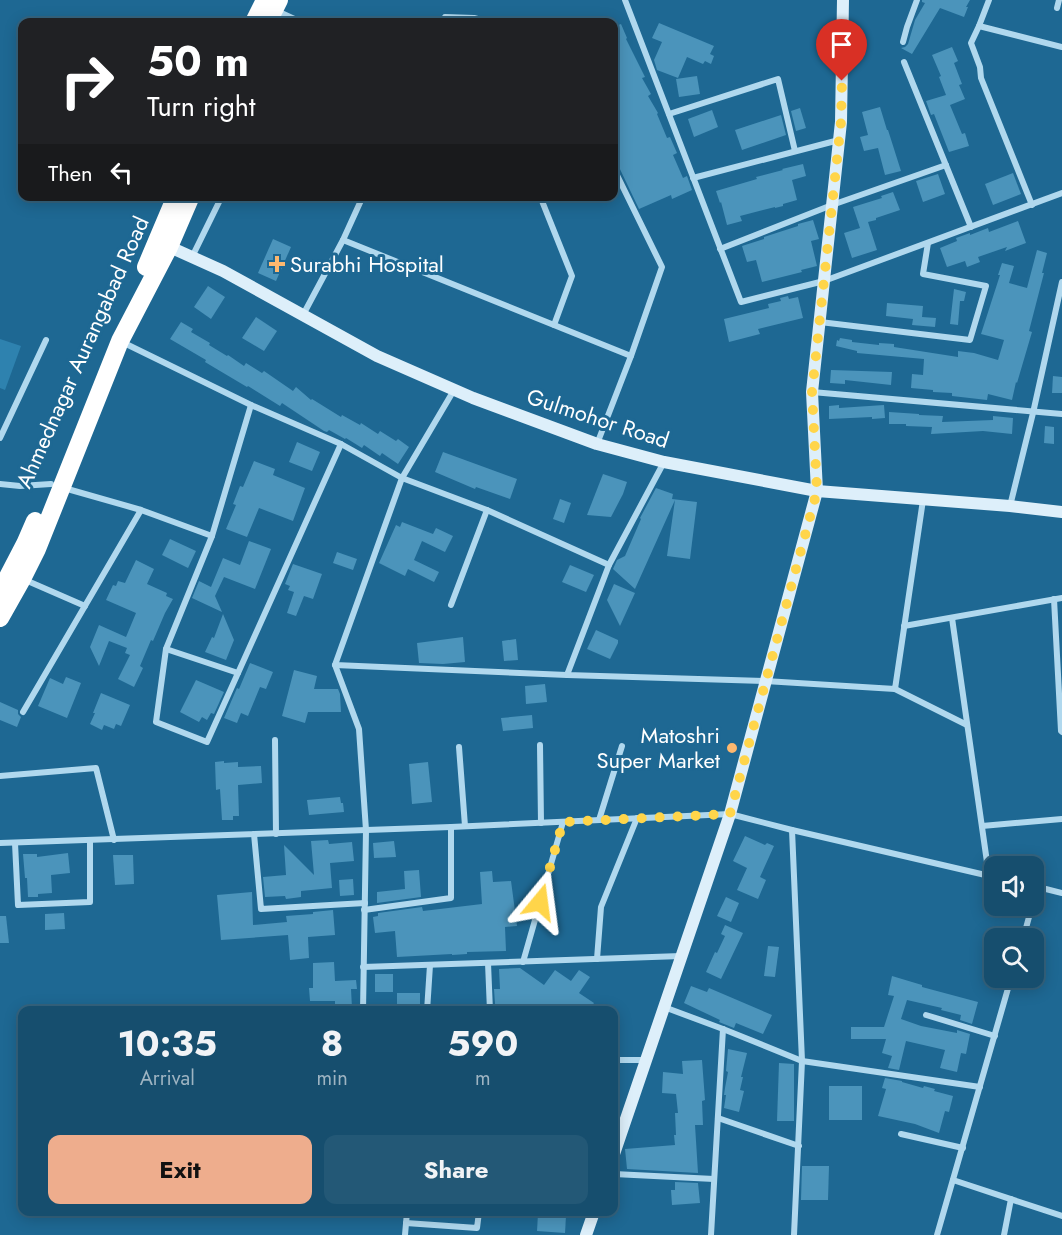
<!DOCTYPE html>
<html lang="en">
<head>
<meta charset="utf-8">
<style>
	:root { --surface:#164e6e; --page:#235876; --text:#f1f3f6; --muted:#9eb4c2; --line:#356581; --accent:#eead8d }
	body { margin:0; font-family:Jost,sans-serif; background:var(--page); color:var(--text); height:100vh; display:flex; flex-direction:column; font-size:22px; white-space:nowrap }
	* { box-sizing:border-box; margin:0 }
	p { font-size:20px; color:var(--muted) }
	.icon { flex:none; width:33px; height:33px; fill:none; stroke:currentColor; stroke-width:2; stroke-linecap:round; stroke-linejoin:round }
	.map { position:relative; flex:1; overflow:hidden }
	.sheet { position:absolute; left:18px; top:1006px; width:600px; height:210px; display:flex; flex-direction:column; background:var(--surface); border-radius:12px; box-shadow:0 3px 15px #0003,0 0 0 2px var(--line) }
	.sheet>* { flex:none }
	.banner { position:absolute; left:18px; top:18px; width:600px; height:183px; border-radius:12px; box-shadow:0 3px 15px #0003,0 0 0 2px var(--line); background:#202124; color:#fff; overflow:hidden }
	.controls { position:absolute; left:984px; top:856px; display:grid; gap:12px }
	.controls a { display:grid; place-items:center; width:60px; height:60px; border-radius:12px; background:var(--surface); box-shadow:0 3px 15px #0003,0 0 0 2px var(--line); font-size:30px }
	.pin { position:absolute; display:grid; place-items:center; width:51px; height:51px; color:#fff; margin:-62px -26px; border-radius:50% 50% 50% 0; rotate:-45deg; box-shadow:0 0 6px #0007 }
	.pin .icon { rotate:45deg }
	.me { position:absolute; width:66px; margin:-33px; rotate:16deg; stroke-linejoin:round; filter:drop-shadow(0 0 4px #0008) }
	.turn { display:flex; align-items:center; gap:21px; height:126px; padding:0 30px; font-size:27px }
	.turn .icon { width:78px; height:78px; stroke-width:2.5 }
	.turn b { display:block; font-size:42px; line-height:51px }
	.then { display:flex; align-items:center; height:57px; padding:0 30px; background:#0003; gap:12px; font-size:22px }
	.eta { display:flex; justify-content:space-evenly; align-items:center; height:102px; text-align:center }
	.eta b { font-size:36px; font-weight:700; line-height:42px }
	.primary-button { display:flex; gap:12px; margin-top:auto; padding:12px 30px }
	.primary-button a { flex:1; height:69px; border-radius:12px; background:var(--accent); color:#111; font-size:24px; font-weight:700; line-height:69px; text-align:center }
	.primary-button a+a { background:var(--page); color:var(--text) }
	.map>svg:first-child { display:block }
	.green { fill:#2e82af }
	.building { fill:#4b94bb }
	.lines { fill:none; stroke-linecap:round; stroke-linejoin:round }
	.street { stroke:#b0d8ee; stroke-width:6 }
	.secondary { stroke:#ddeffa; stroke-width:12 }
	.highway { stroke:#fff; stroke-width:18 }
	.route { stroke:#ffd54a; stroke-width:10; stroke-dasharray:0 18 }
	.poi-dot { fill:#fdb86f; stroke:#1e6893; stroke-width:2 }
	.labels { text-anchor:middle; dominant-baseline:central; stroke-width:6; stroke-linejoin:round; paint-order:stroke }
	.poi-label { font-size:22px; fill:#fff; stroke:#1e6893; text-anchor:start }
	.street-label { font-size:22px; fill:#fff; stroke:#1e6893 }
</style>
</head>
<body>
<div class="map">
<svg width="1062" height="1235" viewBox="0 0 1062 1235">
	<rect width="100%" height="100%" fill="#1e6893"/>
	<path class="green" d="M0,339l21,7 -16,44 -5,-2z"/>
	<g class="building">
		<path d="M922,0h48l-4,7h2l-4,10 -24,-9 -28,46 -11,-6 4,-1 3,-3 7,-24 10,-17 -3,-1z"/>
		<path d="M659,23l55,23 -4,8 4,2 -3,8 -6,-3 -2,3 -16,-7 -9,21 -21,-8 -3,-10 8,-18 -10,-4z"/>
		<path d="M621,24l6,14 -1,1 19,38 -3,1 9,16 -3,2 10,17 -1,1 10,24 3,-1 7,16 -4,2 10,23 4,-2 5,14 -20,9 -1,-4 -32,14 -21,-44h1l-5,-13v-125z"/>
		<path d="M952,47l6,14 -4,2 8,21 -3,1 6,14 -15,6 12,29 3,-1 4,13 -20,6 -15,-38 -3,1 -5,-14 20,-6 -7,-18 2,-1 -9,-21z"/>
		<path d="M697,76l3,18 -21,3 -3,-18z"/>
		<path d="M880,107l7,23h1l13,41 -16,4 -7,-27 -14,3 -4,-14 8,-2 -6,-23z"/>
		<path d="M800,108l6,20 -10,3 -5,-20z"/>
		<path d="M712,110l6,17 -24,10 -6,-18z"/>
		<path d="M781,115l5,20 -44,15 -7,-20z"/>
		<path d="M803,164l3,12 -14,4 5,20 -14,4v2l-8,2v-1l-35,9 2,5 -15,4 -6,-23 -1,1 -4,-12 41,-12 -1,-2 27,-7 -1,-1z"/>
		<path d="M1013,173l8,21 -28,11 -8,-21z"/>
		<path d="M938,174l7,20 -22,8 -7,-21z"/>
		<path d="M893,192l7,18 -24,8v2l-8,2 9,28 -25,8 -8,-25 16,-5 -7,-21 29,-9 -1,-2z"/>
		<path d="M813,220l6,19 -8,2 6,25 -16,4 1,2 -40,10 -6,-22 -9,2 -5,-16 22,-7v-2l34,-11v-2z"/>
		<path d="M1018,221l8,22 -21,8 2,-4 -29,10 2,5 -13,5 -2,-6 -18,6 -7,-19 17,-7 -1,-3 14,-5v2l18,-7 1,4z"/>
		<path d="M273,239l18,8 -15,34 -18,-8z"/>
		<path d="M1037,250l10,3 -5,20h2l-15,58 3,1 -15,51 -1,-1 -4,18 -24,-6 -1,6 -35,-4v-3l-19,-1v-2l-22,-2 1,-14 11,1 1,-16 -67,-6v-2l-21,-5 1,-6 2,1 1,-3 12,2v2l27,3v-2l15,1v3l64,10v-6l16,2 24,7 6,-20 -23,-6 19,-59h-2l4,-12 12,3 -5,17 18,5z"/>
		<path d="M208,286l17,11 -14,22 -17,-12z"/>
		<path d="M954,289l12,3 -2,9h-4l-2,24 -8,-1z"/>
		<path d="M788,296l1,3 9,-2 5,21 -45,11 2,5 -31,8 -5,-23 45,-11 -1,-4 13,-3 -1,-3z"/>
		<path d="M887,303l36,3 -1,11 14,1 -1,9 -23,-2 1,-6 -27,-3z"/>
		<path d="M256,317l21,14 -13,20 -22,-13z"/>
		<path d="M181,322l12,7 -2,3 19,11 -1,2 18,11 1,-1 16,11 2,-3 16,10 2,-2 29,20 3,-4 15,13 1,-1 29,18 1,-2 18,10 1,-2 17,11 2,-3 16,10 2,-2 11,8 -11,17 -16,-11 -2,3 -16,-11 -2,3 -16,-10 -1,1 -16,-9 -2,2 -3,-1 -42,-28 -2,3 -32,-20 -1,1 -32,-19 -10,-6 1,-2 -36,-21z"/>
		<path d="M831,370l61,2 -1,13 -46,-5v4l-15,-1z"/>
		<path d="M1053,376l9,1v16h-10z"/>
		<path d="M839,405v3l45,-3 1,13 -13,1v-2l-43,2v-13z"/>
		<path d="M889,412l30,2v1l24,1 -1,6 51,-2v-4l20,2 -1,16 -29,-3 -52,3 1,-7 -26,-1v-2h-17z"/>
		<path d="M1045,426l9,1v17l-10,-1z"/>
		<path d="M297,442l23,10 -8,19 -23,-9z"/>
		<path d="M443,452l74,27 -7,20 -34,-12 -1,2 -40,-17z"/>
		<path d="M254,461l21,8 -2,6 32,13 -12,33 -34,-13 -12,29 -21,-8 10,-24 -3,-1 7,-18 3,1z"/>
		<path d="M603,474l24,8 -4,12 -12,23 -24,-2z"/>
		<path d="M656,488l17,6 -1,5 25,3 -7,57 -23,-3 8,-56 -40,89 -22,-20 4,-9 8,-4 16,-37 -1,-1z"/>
		<path d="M560,499l11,4 -7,20 -11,-4z"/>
		<path d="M402,522l31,12 3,-6 17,8 -8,16 -23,-11 -8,19 25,12 -5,10 -26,-13 -3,7 -26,-13 17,-38 4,2z"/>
		<path d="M170,539l26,12 -8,17 -26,-13z"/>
		<path d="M249,541l22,8 -16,40 -31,-12 -9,19 7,16 -30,-14 7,-17 12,6 12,-29 17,7z"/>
		<path d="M337,552l20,7 -4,11 -20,-7z"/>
		<path d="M136,560l18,9 -7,15 20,9 -1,3 7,3 -8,14 -12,28 -2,-1 -11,26 3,2 -9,19 -16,-8 12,-24 -5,-2 2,-5 -18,-7 -10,25 -9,-19 9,-22 27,12 10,-24 -30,-13 7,-15 3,1 2,-5 7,2z"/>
		<path d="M293,564l29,10 -9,25 -9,-3 -8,20 -9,-3 7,-21 -6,-2 2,-4 -5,-2z"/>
		<path d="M570,565l24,10 -8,17 -24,-10z"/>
		<path d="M614,584l21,9 -15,33 -13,-26z"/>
		<path d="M223,614l11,26 -8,20 -21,-8 7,-15 2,1z"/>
		<path d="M596,630l22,10v3l-8,16 -23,-10z"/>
		<path d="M463,637l2,25 -22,2 -24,-1 -2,-20z"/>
		<path d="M516,639l2,21 -14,1 -2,-20z"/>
		<path d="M250,663l23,9 -7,17 -6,-2 -12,29 -7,-3 -4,10 -13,-5 13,-30 2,1z"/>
		<path d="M294,670l23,6 -3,13h24l2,5 1,18h-33l-3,11 -23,-7z"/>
		<path d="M66,677l15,6 -14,35 -29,-12 12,-28 13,6z"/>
		<path d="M196,680l28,12 -10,22 -3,-1 -4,7 -5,-3 -3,5 -19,-10z"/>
		<path d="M545,684l2,18 -21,2 -1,-18z"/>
		<path d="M101,693l29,12 -9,21 -5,-2 -2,5 -10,-4 -2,5 -12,-6 5,-11h-2z"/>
		<path d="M0,702l18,8v4l3,3 -4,10 -17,-7z"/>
		<path d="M532,715l1,13 -30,3 -2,-13z"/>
		<path d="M224,761v2l14,-1v5l23,-1 1,17 -24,2 1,31h-6v4h-11l-2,-31 -4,1 -1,-28z"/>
		<path d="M428,762l4,40 -20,2 -3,-40z"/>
		<path d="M340,797l1,6h2l1,9 -35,3 -2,-15z"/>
		<path d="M745,836l20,9 2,-2 7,3 -14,31 6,3 -8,19 -21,-9 10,-22 -14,-7z"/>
		<path d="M328,840l1,4 23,-2 2,19 -24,2 2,25 -31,3v6l-15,2 -1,-3 -20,1 -2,-20 23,-2 -2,-30 30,30 -3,-34z"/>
		<path d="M394,841l2,16 -22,1 -1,-15z"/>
		<path d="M68,853l2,20 -19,2 1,18 -14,1v3h-10l-1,-19h-2l-2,-24h14v3z"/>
		<path d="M113,855h20l1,29 -19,1z"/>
		<path d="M419,870l2,27 -44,6v-11l28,-3 -1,-18z"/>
		<path d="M492,871l1,11 18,-1 6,45 -12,1 1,24 -39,1v2l-15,1v-1l-55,3 -2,-26 -20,2 -2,-16 5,-1v-3l44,-6 1,4 59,-7 -2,-32z"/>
		<path d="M353,879l1,16 -14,1 -1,-16z"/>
		<path d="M252,892l1,33 34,-3 -1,-6 27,-2v-2l20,-2 2,25 -27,2 1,21 -19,2 -2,-25 -67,5 -4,-45z"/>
		<path d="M726,897l13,6 -8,19 -14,-6z"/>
		<path d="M64,913l1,16 -20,1v-16z"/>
		<path d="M0,916h6l3,27h-9z"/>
		<path d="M725,925l18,8 -22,46 -15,-7 9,-20 2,1 8,-17 -4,-2z"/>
		<path d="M768,946l11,1 -4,30 -11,-1z"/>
		<path d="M334,962l1,19 21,-1 1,9h-6l1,19 -17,1v-8h-25l-1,-13h4v-25z"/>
		<path d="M520,968l24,17 11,-15 16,11 8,-11 11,7 -11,16 15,10 -6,8h-7l-10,-7 -4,7h-41l5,-7h-36l-1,-15h6l-1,-20z"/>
		<rect x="375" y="974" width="18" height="18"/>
		<path d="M892,976l30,9v2l56,15 -6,22 -12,-4 1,-5 -20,-5 1,-2 -35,-8 -6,19 20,7 36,7v-3l13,4 -4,20 -5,-1 -4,19 -17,-4 5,-18 -39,-9 -7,29 -11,-2 4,-12 -10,-3 4,-14h-35v-12h33l10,-31 -6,-1z"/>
		<path d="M691,986l16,6 2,-4 63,27 -9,19 -27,-11 -2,5 -15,-6 1,-2 -36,-17z"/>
		<path d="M397,993h23v15l-23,1z"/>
		<path d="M728,1049l19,4 -6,24h2l-3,13 4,1 -5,21 -15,-4 2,-13h-2l1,-7 3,-16 -2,-1z"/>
		<path d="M702,1060l3,40 -3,1 1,24h-8l3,48 -71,-4 -2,-20 50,-4 -1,-10h2l-1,-22h3l-2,-19 -14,-1 1,-21 20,2 -1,-13z"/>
		<path d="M779,1063l15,1v57h-17z"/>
		<path d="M885,1078l17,3v1l21,6 1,-2 11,3 -1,2 19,5 -4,16 -4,-1 -6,22 -24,-9 -37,-8 8,-27 -4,-1z"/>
		<rect x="829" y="1086" width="33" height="34"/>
		<path d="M802,1166h27l-1,34h-27z"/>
		<path d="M675,1182l23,1 2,20 -28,2 -1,-15h4z"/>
		<path d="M538,1214l28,2 -1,17 -28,-2z"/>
	</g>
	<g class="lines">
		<g class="street">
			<path d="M625,0l116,302 83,-21 238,-88"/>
			<path d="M989,0l-10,26 83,21"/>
			<path d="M1057,8l2,-8"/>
			<path d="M277,11l24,11"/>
			<path d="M442,22l3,-5 29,1 14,4"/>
			<path d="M979,26l-8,17 9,24 1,11 51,127"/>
			<path d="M903,42l4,-15 10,-27"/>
			<path d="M904,62l67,165"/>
			<path d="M669,114l109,-35 17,72"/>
			<path d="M693,178l146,-38"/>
			<path d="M540,196l32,80 -18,49"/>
			<path d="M343,240l288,116"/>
			<path d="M720,249l112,-44 114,-40"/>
			<path d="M192,257l30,-61"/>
			<path d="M303,315l40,-75 20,-44"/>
			<path d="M820,322l150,18 16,-54 -63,-12 5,-31"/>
			<path d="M122,342l129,63 90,39 61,34 85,32 122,55"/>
			<path d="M454,390l-52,88 -67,187 232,10"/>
			<path d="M812,392l250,22"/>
			<path d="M251,405l-39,131 -46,113 -10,73 51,20 134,-298"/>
			<path d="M0,438l46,-98"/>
			<path d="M597,444l34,-88 31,-89 -48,-98"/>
			<path d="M664,462l-55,103 -42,110 198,6 130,8 28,-189"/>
			<path d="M0,484l20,2 31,-2"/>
			<path d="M64,488l77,22 71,26"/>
			<path d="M1010,506l23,-93 29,-131"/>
			<path d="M23,579l62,27"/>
			<path d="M1054,599l7,132 1,1"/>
			<path d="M451,605l36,-95"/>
			<path d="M952,618l37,258"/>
			<path d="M904,626l158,-28"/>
			<path d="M166,649l72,24"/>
			<path d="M335,665l24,64 7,101 -3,181"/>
			<path d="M895,689l72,36"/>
			<path d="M23,712l118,-202"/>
			<path d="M275,740l1,94"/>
			<path d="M540,745l1,78"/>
			<path d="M459,747l6,79"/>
			<path d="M0,776l96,-8 18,72"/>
			<path d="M599,820l23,-74"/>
			<path d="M982,826l80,-7"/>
			<path d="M792,830l10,231 -8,174"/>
			<path d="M254,834l7,75 104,-6"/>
			<path d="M0,843l451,-16 279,-13 62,16 202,47"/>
			<path d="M15,843l3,62 72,-3v-61"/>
			<path d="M1034,886l28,7"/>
			<path d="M1034,901l3,-14"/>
			<path d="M364,910l87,-12v-71"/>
			<path d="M1023,939l9,-33"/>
			<path d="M597,959l4,-52 36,-89"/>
			<path d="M523,962l40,-140"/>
			<path d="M488,963l2,48"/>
			<path d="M363,967l318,-11"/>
			<path d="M664,1007l59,22 79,32 178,26"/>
			<path d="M427,1011l3,-46"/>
			<path d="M926,1015l69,21"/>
			<path d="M614,1060h31"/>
			<path d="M718,1118l81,28"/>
			<path d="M901,1134l62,14"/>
			<path d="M614,1174l100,5"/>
			<path d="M953,1180l109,36"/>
			<path d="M406,1223l71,5 2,-16"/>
			<path d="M405,1235l2,-23"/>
			<path d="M711,1235l12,-206"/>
			<path d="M937,1235l74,-257"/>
			<path d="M1004,1235l7,-36"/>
		</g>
		<g class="secondary">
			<path d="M163,244l60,27 154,85 96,42 124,46 67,18 153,29 193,15 52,6"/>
			<path d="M614,1154l116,-340 87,-323 -5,-99 29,-270 2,-122"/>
			<path d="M586,1235l8,-23"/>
		</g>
		<g class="highway">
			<path d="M254,22l11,-22"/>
			<path d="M268,22l11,-22"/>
			<path d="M146,267l30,-71"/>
			<path d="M0,592l25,-48 10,-23"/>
			<path d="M0,618l22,-39 15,-30 83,-208 49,-94 22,-51"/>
		</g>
	</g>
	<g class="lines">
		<path class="route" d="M540,902l23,-80 167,-8 87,-323 -5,-99 29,-270 1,-41"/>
	</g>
	<g class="poi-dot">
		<path d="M274 255h6v6h6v6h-6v6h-6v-6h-6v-6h6z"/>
		<circle cx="732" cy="748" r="6"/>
	</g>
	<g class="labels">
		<g class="poi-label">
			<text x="290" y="264">Surabhi Hospital</text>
			<text x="720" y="735" text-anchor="end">Matoshri<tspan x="720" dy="25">Super Market</tspan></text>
		</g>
		<g class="street-label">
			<text transform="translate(82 352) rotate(-66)">Ahmednagar Aurangabad Road</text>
			<text transform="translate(598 418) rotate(18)">Gulmohor Road</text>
		</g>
	</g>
</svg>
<div class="controls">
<a><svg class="icon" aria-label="sound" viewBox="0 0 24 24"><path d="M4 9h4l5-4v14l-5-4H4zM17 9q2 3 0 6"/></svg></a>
<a><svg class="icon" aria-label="search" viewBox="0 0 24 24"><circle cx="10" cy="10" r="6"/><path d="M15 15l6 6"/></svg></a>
</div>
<div class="pin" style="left:842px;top:81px;background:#d93025"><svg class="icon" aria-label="arrive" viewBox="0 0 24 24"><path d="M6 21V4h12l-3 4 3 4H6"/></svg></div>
<svg class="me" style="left:540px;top:902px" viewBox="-20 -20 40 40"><path d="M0-17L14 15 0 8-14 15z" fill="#ffd54a" stroke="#fff" stroke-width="4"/></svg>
<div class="banner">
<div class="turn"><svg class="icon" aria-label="right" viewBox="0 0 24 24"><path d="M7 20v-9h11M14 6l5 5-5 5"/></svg><div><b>50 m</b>Turn right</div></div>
<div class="then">Then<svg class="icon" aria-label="left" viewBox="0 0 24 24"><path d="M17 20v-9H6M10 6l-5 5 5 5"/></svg></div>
</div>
<section class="sheet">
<div class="eta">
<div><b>10:35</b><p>Arrival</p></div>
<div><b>8</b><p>min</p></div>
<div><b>590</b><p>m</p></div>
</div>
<div class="primary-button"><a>Exit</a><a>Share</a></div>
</section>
</div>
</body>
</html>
